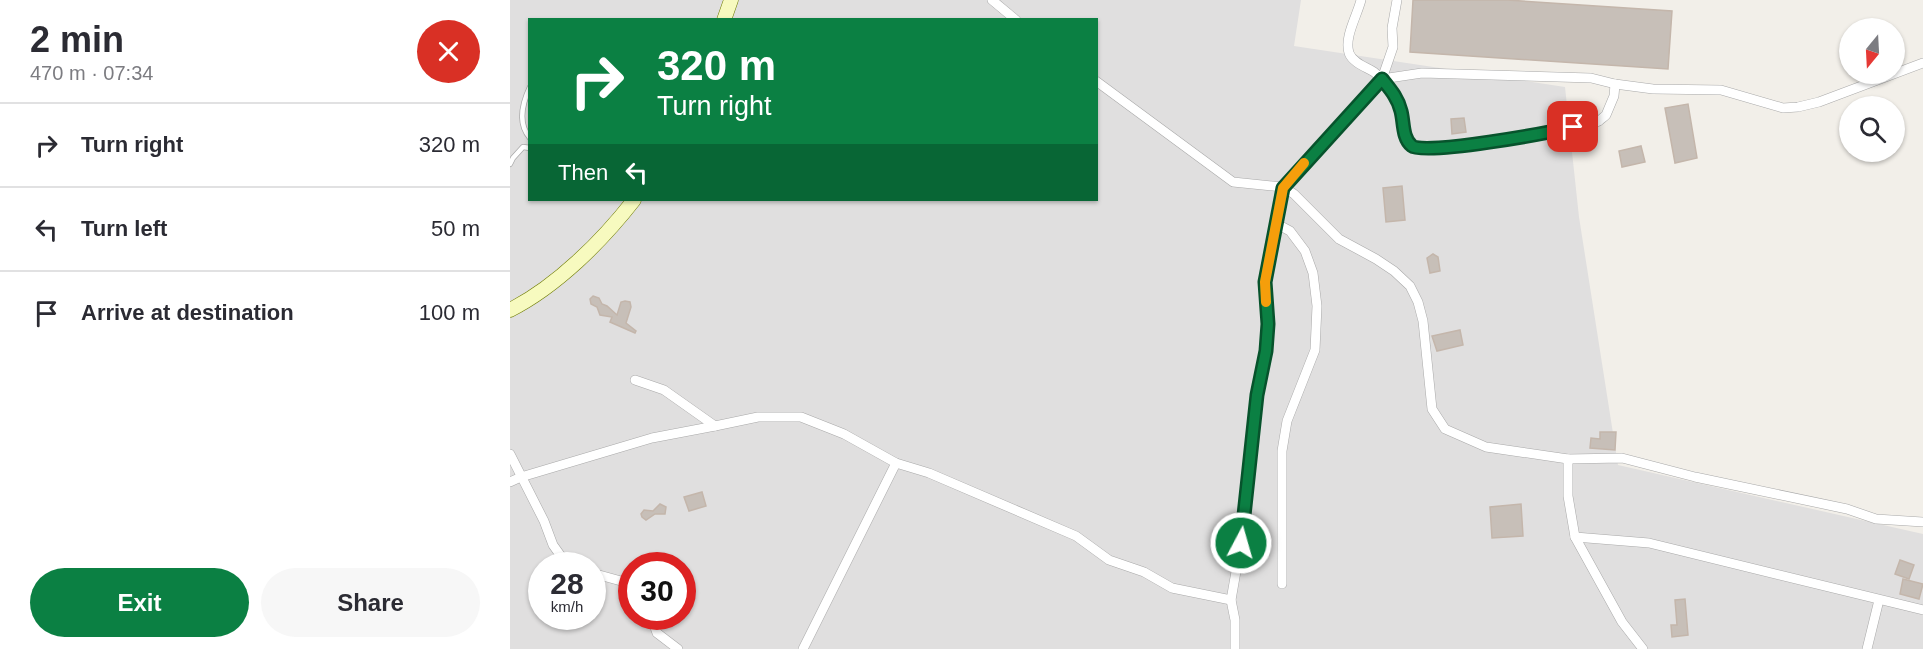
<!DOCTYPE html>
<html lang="en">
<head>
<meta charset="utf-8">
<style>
	:root { --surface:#fff; --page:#f7f7f7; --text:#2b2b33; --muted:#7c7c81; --line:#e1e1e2; --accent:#0b8043 }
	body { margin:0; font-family:Helvetica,sans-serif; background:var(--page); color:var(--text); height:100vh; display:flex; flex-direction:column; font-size:22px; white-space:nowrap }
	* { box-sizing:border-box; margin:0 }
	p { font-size:20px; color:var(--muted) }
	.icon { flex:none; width:33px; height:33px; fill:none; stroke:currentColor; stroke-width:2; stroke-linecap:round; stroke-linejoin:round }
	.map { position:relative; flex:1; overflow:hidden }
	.drawer { display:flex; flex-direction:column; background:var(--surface); width:510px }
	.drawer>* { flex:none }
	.top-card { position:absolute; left:18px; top:18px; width:570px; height:183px; border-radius:0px; box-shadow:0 2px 4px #0004; background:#0b8043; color:#fff; overflow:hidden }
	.needle { width:39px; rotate:198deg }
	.controls { position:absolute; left:1329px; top:18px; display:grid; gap:12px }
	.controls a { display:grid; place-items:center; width:66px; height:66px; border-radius:50%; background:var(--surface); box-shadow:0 2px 4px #0004; font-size:30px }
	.speed { position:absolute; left:18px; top:552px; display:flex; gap:12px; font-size:30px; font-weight:700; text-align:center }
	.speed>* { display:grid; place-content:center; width:78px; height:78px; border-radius:50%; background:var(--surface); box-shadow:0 2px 4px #0004; line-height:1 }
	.speed small { font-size:15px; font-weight:400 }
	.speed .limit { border:9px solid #d22; background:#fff; color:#111 }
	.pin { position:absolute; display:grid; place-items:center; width:51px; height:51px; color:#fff; margin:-26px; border-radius:12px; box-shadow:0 3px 9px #0006 }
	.me { position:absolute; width:66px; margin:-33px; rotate:6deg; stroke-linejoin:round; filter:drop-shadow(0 0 4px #0008) }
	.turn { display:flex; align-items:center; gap:21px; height:126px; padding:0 30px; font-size:27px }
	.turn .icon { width:78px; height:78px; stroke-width:2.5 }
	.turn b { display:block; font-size:42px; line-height:51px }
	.then { display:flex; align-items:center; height:57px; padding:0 30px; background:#0003; gap:12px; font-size:22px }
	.round { display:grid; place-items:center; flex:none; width:63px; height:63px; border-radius:32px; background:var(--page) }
	.head { display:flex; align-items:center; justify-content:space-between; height:102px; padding:0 30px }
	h1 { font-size:36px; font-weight:700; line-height:45px }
	.cta { display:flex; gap:12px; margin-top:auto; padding:12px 30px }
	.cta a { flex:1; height:69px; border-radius:36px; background:var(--accent); color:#fff; font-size:24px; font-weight:700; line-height:69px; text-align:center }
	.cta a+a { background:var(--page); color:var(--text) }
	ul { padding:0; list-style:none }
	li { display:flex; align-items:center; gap:18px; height:84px; padding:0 30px; border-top:2px solid var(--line) }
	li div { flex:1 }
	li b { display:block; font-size:22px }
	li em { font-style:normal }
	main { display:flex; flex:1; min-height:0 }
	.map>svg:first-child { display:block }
	.residential { fill:#e0dfdf; fill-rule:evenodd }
	.building { fill:#c7bfb8; stroke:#c4b6ab; stroke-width:1.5 }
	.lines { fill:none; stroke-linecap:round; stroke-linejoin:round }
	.lane-casing { stroke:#a9a9a9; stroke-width:6 }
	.street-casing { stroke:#a9a9a9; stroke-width:10 }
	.secondary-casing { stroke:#707d05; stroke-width:15 }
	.lane { stroke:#fff; stroke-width:4.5 }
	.street { stroke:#fff; stroke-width:9 }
	.secondary { stroke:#f7fabf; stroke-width:14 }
	.route-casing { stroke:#07532c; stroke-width:15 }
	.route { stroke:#0b8043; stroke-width:10 }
	.slow { stroke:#f59e0b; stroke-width:10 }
</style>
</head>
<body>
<main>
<section class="drawer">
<div class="head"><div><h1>2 min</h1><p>470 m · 07:34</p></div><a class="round" style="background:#d93025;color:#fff"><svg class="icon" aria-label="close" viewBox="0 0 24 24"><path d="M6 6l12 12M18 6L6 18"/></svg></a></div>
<ul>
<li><svg class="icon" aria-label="right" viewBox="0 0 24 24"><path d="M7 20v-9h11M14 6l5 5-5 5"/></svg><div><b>Turn right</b></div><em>320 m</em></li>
<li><svg class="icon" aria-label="left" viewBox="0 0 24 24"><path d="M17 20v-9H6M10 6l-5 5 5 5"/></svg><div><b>Turn left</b></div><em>50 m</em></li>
<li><svg class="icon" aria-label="arrive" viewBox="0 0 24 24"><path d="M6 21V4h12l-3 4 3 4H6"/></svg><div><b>Arrive at destination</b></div><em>100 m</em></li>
</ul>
<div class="cta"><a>Exit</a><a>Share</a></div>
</section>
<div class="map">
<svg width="1413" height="649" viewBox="0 0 1413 649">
	<rect width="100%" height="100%" fill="#f2efe9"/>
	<path class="residential" d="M0,0h791l-7,46 271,41 14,130 39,248 305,69v115h-1413zM20,20h566v180h-566zM32,566h50v50h-50zM122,566h50v50h-50z"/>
	<g class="building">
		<path d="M903,0h94l165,11 -4,58 -258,-17z"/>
		<path d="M1178,104l9,54 -22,5 -10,-55z"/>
		<path d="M954,118l2,14 -14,2 -1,-15z"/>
		<path d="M1131,146l4,16 -23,5 -3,-16z"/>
		<path d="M892,186l3,34 -19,2 -3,-34z"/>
		<path d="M923,254l5,3 2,14 -10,2 -3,-15z"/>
		<path d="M83,296l6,2 3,6 5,2 10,9 4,-13 4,-1 5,1 1,5 -5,16 10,8 -1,2 -25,-11 2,-5 -12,-2 -3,-8 -6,-3 -1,-5z"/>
		<path d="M950,330l3,15 -26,6 -5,-15z"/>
		<path d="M1090,432h16l-1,18 -25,-2 1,-10 9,1z"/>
		<path d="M192,492l4,14 -17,5 -5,-14z"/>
		<path d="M150,504l6,3 -1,7h-10l-9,6 -4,-3 -1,-3 3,-4 9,1z"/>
		<path d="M1011,504l2,32 -31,2 -2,-31z"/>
		<path d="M1390,560l14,5 -5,14 -14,-5z"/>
		<path d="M1393,579l20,5 -4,15 -19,-5z"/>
		<path d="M1175,599l3,36 -16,2 -1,-12h6l-2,-25z"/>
	</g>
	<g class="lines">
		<defs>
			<g id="lane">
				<path d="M20,87c-8,17 -13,36 0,51"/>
				<path d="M0,164l3,-6 10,-11 7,1"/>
			</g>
			<g id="street">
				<path d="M482,0l24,20"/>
				<path d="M851,0c-4,16 -17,37 -12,53 4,10 17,14 25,19 8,6 16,16 21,24 8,13 6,44 19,51 14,7 166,-17 185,-26 2,-2 5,-4 7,-6l8,-19 1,-12"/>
				<path d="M872,79l40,-6 169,5 24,6 38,5 68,1 62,18 15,-1 21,-5 104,-39"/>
				<path d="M586,81l137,101 50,5 11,7 45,45 37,20 18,12 16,15 8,16 5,19 9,88 13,20 41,18 82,12 54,-1 73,19 152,32 29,10 47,3"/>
				<path d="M767,224l13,7 15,20 8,22 4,33 -2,44 -28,71 -5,30v133"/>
				<path d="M125,380l29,10 51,36 43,-9h43l43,17 52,29 33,10 147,63 33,24 35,12 28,16 59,12"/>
				<path d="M0,454l34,67 9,24 15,21"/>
				<path d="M1058,459v37l7,41 47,85 21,27"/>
				<path d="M0,482l11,-5 131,-39 63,-12"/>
				<path d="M1065,537l74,6 274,67"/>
				<path d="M82,573l29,8 11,8"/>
				<path d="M141,616l6,17 21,16"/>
				<path d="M293,649l93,-186"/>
				<path d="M725,649v-29l-4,-20 10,-57 17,-148 8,-44 2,-27 -3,-42 18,-95 99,-108 11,-32 -1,-19 5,-28"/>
				<path d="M1357,649l12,-49"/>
			</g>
			<g id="secondary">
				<path d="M214,20l7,-20"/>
				<path d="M0,310c47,-24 92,-69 124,-110"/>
			</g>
		</defs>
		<use href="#lane" class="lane-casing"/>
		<use href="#street" class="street-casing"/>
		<use href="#secondary" class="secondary-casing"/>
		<use href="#lane" class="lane"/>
		<use href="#street" class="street"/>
		<use href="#secondary" class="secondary"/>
	</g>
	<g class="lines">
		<defs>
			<path id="route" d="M731,543l16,-148 9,-44 2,-27 -3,-42 18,-94 99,-109c8,10 16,19 19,32 3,11 1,27 11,35 12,10 140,-14 161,-19"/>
		</defs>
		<use href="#route" class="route-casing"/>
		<use href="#route" class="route"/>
		<path class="slow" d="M756,302l-1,-20 18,-94 21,-25"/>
	</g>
</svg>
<div class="controls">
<a><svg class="needle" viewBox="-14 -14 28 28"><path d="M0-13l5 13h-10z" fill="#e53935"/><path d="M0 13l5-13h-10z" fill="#7c7c81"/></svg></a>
<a><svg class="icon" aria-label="search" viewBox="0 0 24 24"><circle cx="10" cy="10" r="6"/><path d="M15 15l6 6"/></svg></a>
</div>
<div class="speed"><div>28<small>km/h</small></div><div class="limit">30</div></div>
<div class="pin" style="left:1063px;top:127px;background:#d93025"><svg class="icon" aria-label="arrive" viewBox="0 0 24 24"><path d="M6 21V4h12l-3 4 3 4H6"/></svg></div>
<svg class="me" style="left:731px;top:543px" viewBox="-20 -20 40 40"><circle r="17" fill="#0b8043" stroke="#fff" stroke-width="3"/><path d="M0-11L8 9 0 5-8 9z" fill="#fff"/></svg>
<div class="top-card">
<div class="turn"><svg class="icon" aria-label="right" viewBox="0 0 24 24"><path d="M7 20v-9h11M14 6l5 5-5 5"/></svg><div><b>320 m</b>Turn right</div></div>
<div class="then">Then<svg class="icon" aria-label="left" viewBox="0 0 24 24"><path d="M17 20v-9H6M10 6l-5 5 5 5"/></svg></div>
</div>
</div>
</main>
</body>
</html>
